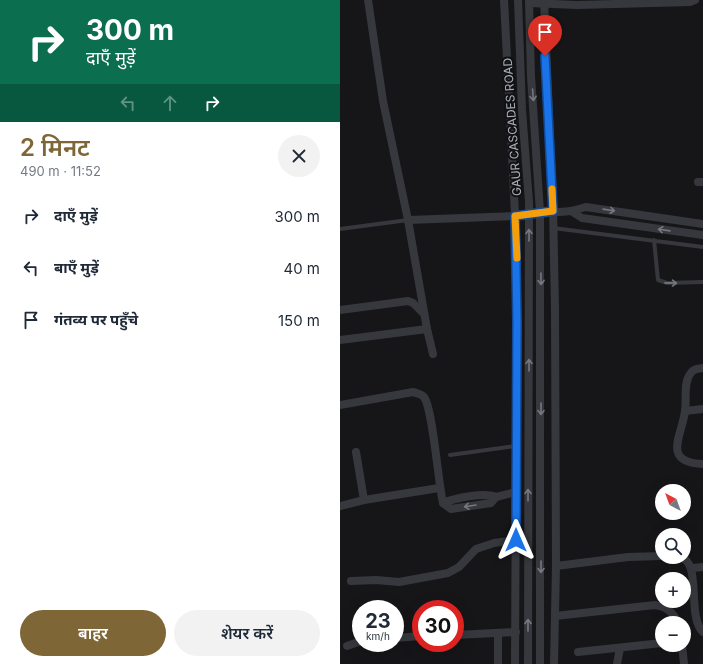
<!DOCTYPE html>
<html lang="hi">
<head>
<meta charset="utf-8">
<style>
	:root { --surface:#fff; --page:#f2f2f3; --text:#1f2937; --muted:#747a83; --accent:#7e6636 }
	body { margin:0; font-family:Inter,"Noto Sans Devanagari",sans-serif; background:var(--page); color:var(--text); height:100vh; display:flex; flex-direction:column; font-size:15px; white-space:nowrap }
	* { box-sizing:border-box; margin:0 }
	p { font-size:13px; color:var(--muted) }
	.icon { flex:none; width:22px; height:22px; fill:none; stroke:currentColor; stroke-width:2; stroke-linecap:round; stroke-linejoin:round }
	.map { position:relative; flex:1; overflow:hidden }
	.panel { display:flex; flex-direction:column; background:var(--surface); width:340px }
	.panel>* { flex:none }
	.guide { background:#0b6e4f; color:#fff; overflow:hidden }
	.needle { width:26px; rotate:319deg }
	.tools { position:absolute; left:315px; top:484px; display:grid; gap:8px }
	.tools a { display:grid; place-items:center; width:36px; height:36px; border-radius:50%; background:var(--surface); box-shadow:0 4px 16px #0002; font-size:20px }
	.speed { position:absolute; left:12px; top:600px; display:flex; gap:8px; font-size:20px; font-weight:700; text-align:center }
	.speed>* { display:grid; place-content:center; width:52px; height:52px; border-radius:50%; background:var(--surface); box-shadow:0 4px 16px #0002; line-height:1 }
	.speed small { font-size:10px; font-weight:400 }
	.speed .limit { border:6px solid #d22; background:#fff; color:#111 }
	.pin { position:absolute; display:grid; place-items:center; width:34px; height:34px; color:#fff; margin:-41px -17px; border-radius:50% 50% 50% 0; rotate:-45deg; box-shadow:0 0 4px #0007 }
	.pin .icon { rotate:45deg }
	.me { position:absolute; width:44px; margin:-22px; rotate:0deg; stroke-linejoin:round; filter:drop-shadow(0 0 3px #0008) }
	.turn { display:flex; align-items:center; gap:14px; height:84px; padding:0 20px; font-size:18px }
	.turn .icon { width:52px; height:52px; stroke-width:2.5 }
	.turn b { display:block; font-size:28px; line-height:34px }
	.lanes { display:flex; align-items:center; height:38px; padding:0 20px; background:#0003; justify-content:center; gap:20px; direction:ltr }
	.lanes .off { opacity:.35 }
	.round { display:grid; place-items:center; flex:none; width:42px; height:42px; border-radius:21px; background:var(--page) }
	.headline { display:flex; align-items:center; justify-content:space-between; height:68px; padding:0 20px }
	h1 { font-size:24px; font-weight:600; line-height:30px; color:var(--accent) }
	.button { display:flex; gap:8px; margin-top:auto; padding:8px 20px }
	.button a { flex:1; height:46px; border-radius:24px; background:var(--accent); color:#fff; font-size:16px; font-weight:600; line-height:46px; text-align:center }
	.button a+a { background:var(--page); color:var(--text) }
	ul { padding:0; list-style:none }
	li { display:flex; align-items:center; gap:12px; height:52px; padding:0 20px }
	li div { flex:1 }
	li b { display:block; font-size:15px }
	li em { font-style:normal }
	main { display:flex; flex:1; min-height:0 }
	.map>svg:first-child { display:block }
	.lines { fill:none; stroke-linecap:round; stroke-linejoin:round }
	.service { stroke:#37383d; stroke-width:4 }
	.minor { stroke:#37383d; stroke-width:8 }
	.oneway { stroke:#757881 }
	.route-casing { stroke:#114b97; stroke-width:10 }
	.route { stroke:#1a73e8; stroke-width:7 }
	.slow { stroke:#f59e0b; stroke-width:7 }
	.labels { text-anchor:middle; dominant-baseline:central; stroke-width:4; stroke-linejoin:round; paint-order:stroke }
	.street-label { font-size:12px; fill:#a8adb8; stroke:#111113 }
</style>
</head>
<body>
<main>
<section class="panel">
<div class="guide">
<div class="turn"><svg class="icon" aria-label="right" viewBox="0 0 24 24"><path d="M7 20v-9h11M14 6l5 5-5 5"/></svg><div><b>300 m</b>दाएँ मुड़ें</div></div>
<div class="lanes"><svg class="icon off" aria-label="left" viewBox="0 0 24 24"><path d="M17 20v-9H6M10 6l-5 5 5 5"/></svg><svg class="icon off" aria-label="ahead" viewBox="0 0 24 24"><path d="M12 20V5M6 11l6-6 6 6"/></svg><svg class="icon" aria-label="right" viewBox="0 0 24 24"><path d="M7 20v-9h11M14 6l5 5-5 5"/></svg></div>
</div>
<div class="headline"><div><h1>2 मिनट</h1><p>490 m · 11:52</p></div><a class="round"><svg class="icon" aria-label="close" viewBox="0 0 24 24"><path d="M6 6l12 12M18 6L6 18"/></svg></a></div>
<ul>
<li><svg class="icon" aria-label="right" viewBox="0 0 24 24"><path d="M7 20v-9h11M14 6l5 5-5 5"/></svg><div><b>दाएँ मुड़ें</b></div><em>300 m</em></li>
<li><svg class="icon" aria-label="left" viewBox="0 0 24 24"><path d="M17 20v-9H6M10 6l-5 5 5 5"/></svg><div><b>बाएँ मुड़ें</b></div><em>40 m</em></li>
<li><svg class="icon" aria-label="arrive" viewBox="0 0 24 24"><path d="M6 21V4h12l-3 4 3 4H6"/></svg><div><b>गंतव्य पर पहुँचे</b></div><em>150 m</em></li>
</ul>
<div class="button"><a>बाहर</a><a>शेयर करें</a></div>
</section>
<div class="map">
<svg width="363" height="664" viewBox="0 0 363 664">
	<rect width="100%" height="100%" fill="#161618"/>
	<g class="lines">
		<g class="service">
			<path d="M213,228l150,19"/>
			<path d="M0,229l68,-9"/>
			<path d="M314,240l4,40 9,3 36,-1"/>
			<path d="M110,455l66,-9"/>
		</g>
		<g class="minor">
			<path d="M164,0l13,253 -2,411"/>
			<path d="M178,0l4,110 7,92 -1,462"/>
			<path d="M189,0l2,76 9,136v452"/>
			<path d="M204,0l9,205 2,104 1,257 -2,98"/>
			<path d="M189,3l48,2 113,-3 5,-2"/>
			<path d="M358,182h5"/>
			<path d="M231,211l11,7 121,17"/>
			<path d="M68,220l107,-4 56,-5 15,-4 117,17"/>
			<path d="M0,310l68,-9 5,2 11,11"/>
			<path d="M87,329l6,25"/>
			<path d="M0,340l87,-11 -19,-109 -25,-119 -15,-101"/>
			<path d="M363,368c-6,1 -10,1 -13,6 -7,10 -3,26 -5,37 -3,25 -24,51 18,53"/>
			<path d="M0,405l73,-13c4,1 8,2 11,5 9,12 14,86 19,106l8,6 40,-6 5,-6"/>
			<path d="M345,411l18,-2"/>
			<path d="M24,500l75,-12"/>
			<path d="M103,503c12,-5 41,-11 53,-6l20,-5"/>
			<path d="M0,506l24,-6 -8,-48"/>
			<path d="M339,557c24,3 7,60 24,75"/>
			<path d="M216,566l72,-9 34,-1"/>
			<path d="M352,568l11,-1"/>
			<path d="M11,581l25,-1 23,2 49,-9 11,-6 17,-18 18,-6 22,-3"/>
			<path d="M215,616l100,-11c12,2 18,7 23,18"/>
			<path d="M158,633v31"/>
			<path d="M115,635l61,-3"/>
			<path d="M55,638l26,-2"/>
			<path d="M342,645l2,19"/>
			<path d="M7,646l14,-5"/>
			<path d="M238,652l84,-9"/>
			<path d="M277,664l3,-16"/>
		</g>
	</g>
	<defs><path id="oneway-shaft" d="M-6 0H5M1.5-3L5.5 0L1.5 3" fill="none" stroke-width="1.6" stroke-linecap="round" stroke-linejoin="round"/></defs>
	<g class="oneway">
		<use href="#oneway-shaft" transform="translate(193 95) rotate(86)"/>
		<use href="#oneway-shaft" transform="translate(269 210) rotate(8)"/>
		<use href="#oneway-shaft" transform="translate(324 230) rotate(-172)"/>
		<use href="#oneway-shaft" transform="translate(189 235) rotate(-90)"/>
		<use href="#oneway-shaft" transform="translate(201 279) rotate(89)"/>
		<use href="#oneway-shaft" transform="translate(331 283) rotate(1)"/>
		<use href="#oneway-shaft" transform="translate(189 365) rotate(-90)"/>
		<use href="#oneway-shaft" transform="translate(201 409) rotate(90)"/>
		<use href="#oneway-shaft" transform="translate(188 495) rotate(-90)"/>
		<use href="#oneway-shaft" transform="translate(130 506) rotate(171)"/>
		<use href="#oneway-shaft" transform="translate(201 567) rotate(90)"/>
		<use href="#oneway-shaft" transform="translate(188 625) rotate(-90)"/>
	</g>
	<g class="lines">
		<defs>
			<path id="route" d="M176,540l1,-218 -2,-106 38,-5 -8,-155"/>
		</defs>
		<use href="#route" class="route-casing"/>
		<use href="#route" class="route"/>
		<path class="slow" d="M177,258l-2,-42 38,-5 -1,-22"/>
	</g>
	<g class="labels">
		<g class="street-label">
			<text transform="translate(172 127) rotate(-94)">GAUR CASCADES ROAD</text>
		</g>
	</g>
</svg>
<div class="tools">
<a><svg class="needle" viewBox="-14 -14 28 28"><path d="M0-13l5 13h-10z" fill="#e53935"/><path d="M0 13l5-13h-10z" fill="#747a83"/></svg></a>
<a><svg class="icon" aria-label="search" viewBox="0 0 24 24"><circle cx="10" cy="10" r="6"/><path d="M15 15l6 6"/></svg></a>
<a>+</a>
<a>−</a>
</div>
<div class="speed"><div>23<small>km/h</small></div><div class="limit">30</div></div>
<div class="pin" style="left:205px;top:56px;background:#d93025"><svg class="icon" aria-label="arrive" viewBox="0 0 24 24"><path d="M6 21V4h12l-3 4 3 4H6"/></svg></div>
<svg class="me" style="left:176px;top:540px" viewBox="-20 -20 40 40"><path d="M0-17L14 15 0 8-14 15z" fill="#1a73e8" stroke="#fff" stroke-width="4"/></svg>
</div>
</main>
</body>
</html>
